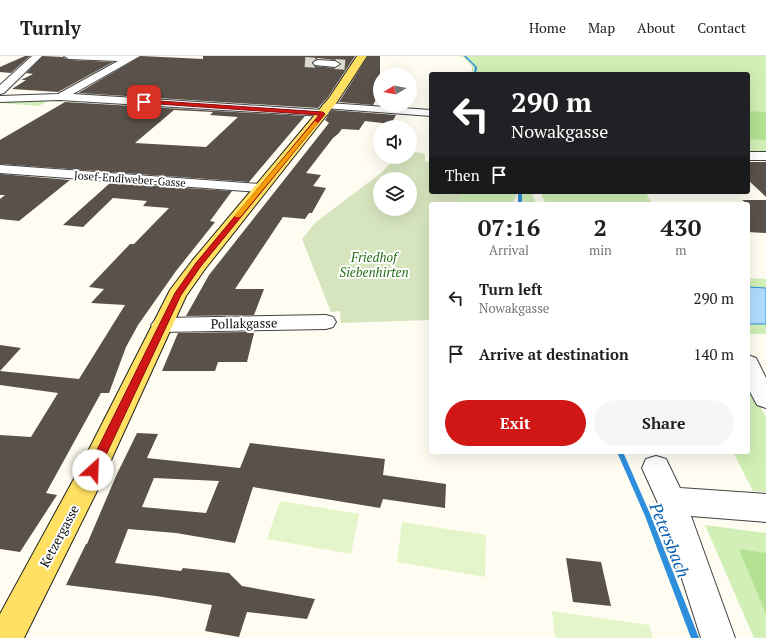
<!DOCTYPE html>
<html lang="en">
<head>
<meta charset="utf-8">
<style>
	:root { --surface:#fff; --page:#f6f6f6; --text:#202124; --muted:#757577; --line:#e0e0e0; --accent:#d11616 }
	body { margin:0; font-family:"PT Serif",serif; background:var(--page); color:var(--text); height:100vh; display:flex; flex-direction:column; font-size:15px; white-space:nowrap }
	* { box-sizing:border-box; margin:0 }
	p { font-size:13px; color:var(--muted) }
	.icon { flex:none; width:22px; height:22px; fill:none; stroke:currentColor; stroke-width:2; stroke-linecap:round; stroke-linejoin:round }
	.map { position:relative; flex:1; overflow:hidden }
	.sheet { position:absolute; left:429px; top:146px; width:321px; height:252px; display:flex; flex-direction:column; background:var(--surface); border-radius:4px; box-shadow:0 4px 16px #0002 }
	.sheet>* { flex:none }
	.guide { position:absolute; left:429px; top:16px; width:321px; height:122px; border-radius:4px; box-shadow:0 4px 16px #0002; background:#202124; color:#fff; overflow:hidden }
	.needle { width:26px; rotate:260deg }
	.buttons { position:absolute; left:373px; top:12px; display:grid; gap:8px }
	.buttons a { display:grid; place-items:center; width:44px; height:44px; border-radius:50%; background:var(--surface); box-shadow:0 4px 16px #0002; font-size:20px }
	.pin { position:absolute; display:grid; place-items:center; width:34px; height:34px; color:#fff; margin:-17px; border-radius:8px; box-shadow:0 2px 6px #0006 }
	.me { position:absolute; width:44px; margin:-22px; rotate:25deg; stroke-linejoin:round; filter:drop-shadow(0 0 3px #0008) }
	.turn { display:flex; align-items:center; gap:14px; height:84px; padding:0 16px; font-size:18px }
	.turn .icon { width:52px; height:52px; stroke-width:2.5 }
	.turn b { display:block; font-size:28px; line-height:34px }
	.then { display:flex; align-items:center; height:38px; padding:0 16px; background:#0003; gap:8px; font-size:15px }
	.eta { display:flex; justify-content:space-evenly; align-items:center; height:68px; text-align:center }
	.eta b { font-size:24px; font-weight:700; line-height:28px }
	.action { display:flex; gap:8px; margin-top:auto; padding:8px 16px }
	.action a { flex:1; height:46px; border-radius:24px; background:var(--accent); color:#fff; font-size:16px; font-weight:700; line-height:46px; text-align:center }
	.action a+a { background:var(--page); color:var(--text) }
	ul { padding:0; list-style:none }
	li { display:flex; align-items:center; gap:12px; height:56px; padding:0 16px }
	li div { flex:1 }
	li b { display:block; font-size:15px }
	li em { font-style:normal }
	header { display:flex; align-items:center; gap:24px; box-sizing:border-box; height:56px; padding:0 20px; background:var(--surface); border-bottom:1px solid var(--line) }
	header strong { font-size:19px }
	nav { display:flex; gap:22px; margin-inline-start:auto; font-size:14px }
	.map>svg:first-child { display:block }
	.green { fill:#d1efb6 }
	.forest { fill:#b3e293 }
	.cemetery { fill:#d7e5bf; fill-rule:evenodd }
	.pitch { fill:#e4f5c9 }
	.water { fill:#b0ddfd; stroke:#2e8fdd }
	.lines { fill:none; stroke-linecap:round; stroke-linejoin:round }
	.stream { fill:#2e8fdd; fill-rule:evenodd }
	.building { fill:#5a514a; fill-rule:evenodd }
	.minor-tunnel { stroke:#dbd9d0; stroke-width:10; stroke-dasharray:10 5; stroke-linecap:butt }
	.minor-casing { stroke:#424242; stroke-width:2 }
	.major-casing { stroke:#202020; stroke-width:2 }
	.minor { fill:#fff; fill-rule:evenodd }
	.major { fill:#ffe062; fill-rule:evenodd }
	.route { fill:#d11616; stroke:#880e0e }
	.slow { fill:#f59e0b }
	.labels { text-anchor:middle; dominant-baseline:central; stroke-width:4; stroke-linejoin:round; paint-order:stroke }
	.far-street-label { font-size:11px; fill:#0f0f0f; stroke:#fff }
	.park-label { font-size:13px; font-style:italic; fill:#257017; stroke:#fff }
	.street-label { font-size:13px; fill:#0f0f0f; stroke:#fff }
	.near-water-label { font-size:17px; font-style:italic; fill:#0960b1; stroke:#fff }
</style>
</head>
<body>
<header>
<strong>Turnly</strong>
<nav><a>Home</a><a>Map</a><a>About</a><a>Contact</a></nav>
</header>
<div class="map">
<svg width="766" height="582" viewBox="0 0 766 582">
	<rect width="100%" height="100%" fill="#fffdf2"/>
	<g class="green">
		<path d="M458,0h308v97h-18v-79h-276v-8l-9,-9z"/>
		<path d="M51,43l-12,7 -39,-3v-1z"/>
		<path d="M459,136h59l-6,12h-53z"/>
		<path d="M518,136h13l5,12h-12z"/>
		<path d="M540,136h105l8,12h-107z"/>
		<path d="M748,222l18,1v55h-18z"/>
		<path d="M748,327l18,34v75l-13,-1 -20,-39h15z"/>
		<path d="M705,469l61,8v105h-12z"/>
	</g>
	<g class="forest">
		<path d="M748,55l18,1v28l-18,-1z"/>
		<path d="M739,493l27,4v61z"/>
	</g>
	<path class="cemetery" d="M410,95l15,3v7l6,1v30h28v12h-28v116l-90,3 -1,-12 -9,1 -29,-73 14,-17 65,-49 15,-16h14zM380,123h30v30h-30z"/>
	<g class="pitch">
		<path d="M280,445l79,13 -8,40 -84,-15z"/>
		<path d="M402,466l84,13 -1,42 -88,-15z"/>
		<path d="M552,555l97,14 4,13h-98z"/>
	</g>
	<path class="water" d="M748,231l18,1v36h-18z"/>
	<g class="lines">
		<g class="stream">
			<path d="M464,0h2l11,11 -1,7h-2l1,-7z"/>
			<rect x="518" y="136" width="4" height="12"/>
			<path d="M617,396h6l28,64 48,122h-8l-46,-122z"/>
		</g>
	</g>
	<g class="building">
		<path d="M25,0h5l-19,17 -11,-1v-5z"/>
		<path d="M43,0l20,1 6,3 44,2 -55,30 -46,-3 14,-9h-5l12,-6 -7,-1z"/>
		<path d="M141,0l62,3v-3h152l-27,41 -10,11 -240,-15zM318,2l17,2 6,5 -6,3 -21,-2 -2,-4z"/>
		<path d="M368,0h12v36l-7,13 -34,-3z"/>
		<path d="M65,46l240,14 -56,66 -249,-18v-24zM174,54l39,2 -3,3 28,2 -32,30 -71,-4z"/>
		<path d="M332,54l64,5 -5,9 -26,-3 -6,9 -17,-1 -4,5 -5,4 -27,35 15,2 -8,11 13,2 -14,25h-3l-4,6 -22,-2 -48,72h29l-10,26 -68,1 23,-41 120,-152 -4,-3z"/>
		<path d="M748,106h18v35l-18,-17z"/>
		<path d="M0,118l70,6 -51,41 -19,-2v-20l5,-4h-5z"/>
		<path d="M110,127l122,8 -22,30 5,1 -39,49 -38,54 -12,22 -17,46h-8l-55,100 11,2 -37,57 -20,-3v-114l31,2 27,-44 -58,-8v-14l79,8 46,-74 -34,-2 13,-14 -15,-2 41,-43h4l35,-36 -26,-2 4,-5 -34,-3 -30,29 -20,-2z"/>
		<path d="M742,144h24v33l-18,-1v-28z"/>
		<path d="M247,276v1h7l-7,29h-29l-3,9h-53l16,-38z"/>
		<path d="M0,289l21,3 -21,23z"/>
		<path d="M137,377l21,1 -11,24 93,10 10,-25 135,16 -2,16 63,9 -1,24 -62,-9 -3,9 -127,-21 -18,56 -59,-10 -48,-4 -13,34 66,8 2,-3 46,5 13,13 73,13 -8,20 -60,-7 -8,25 -34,-6 7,-26 -56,-9 -90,-11 20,-41h1l29,-68zM154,422l65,3 -13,32 -64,-6z"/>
		<path d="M566,502l35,4 10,44 -38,-4z"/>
	</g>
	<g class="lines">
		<g class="minor-tunnel">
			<path d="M305,6l13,1"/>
			<path d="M335,8l12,1"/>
		</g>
		<defs>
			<g id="minor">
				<path d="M32,0h10l-38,37 -4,1v-9z"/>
				<path d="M64,0h76l-67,38 250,16 4,1 2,2 -2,2 -4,1 -263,-16 -60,2v-6l58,-2 60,-33 -49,-2z"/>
				<path d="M318,4l17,1 5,3 -5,3 -20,-2 -2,-2 2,-2z"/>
				<path d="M328,47l103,7v6l-107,-8 -2,-2 2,-2z"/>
				<rect x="748" y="96" width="18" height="8"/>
				<path d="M0,109l261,19 5,1 2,3 -2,3 -5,1 -261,-19z"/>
				<path d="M326,259l7,2 3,5 -3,5 -7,2 -164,3 -7,-2 -4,-5 4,-5 7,-2z"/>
				<path d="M748,299l8,3 10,20v30l-9,-3 -9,-17z"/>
				<path d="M656,400l10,3 14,29 86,6v28l-75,-6 44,122h-34l-44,-137 -15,-33 4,-9z"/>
			</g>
			<path id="major" d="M357,0h10l-30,46 -132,167 -19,27 -90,197 -72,145h-24v-24l76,-139 94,-185 22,-29 137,-163z"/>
		</defs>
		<use href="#minor" class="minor-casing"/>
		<use href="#major" class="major-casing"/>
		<use href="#minor" class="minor"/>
		<use href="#major" class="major"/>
	</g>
	<path class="route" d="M144,44l179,12 2,2 -124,152 -20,29 -84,179 -4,2 -4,-2 -2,-4 88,-177 21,-30 123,-148 -176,-12z"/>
	<path class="slow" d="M315,65l3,2 -1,1 -77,93h-5v-2z"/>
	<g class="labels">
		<g class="far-street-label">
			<text transform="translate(130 123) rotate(4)">Josef-Endlweber-Gasse</text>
		</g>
		<g class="park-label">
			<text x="374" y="201">Friedhof<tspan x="374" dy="15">Siebenhirten</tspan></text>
		</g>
		<g class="street-label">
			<text transform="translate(244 267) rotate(-1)">Pollakgasse</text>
			<text transform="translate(59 480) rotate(-62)">Ketzergasse</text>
		</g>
		<g class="near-water-label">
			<text transform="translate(670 484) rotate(68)">Petersbach</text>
		</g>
	</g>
</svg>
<div class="buttons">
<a><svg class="needle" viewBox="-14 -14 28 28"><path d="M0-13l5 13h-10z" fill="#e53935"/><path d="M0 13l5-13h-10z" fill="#757577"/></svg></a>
<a><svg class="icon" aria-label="sound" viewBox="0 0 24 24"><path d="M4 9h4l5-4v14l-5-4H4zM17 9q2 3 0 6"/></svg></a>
<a><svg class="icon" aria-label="layers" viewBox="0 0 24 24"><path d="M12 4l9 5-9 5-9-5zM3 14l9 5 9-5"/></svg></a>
</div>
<div class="pin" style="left:144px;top:46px;background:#d93025"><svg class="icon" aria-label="arrive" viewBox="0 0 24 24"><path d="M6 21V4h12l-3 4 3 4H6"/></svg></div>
<svg class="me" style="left:93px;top:414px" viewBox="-20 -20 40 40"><circle r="19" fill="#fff"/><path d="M0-13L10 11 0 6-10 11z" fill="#d11616"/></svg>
<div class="guide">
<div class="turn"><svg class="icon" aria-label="left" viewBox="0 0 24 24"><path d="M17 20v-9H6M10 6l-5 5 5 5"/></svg><div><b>290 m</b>Nowakgasse</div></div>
<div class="then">Then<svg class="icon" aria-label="arrive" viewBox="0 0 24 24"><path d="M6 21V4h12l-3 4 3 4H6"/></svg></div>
</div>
<section class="sheet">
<div class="eta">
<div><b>07:16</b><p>Arrival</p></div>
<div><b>2</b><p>min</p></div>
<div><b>430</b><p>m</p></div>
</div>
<ul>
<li><svg class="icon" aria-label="left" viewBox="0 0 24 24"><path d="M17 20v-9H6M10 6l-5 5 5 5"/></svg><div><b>Turn left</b><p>Nowakgasse</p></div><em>290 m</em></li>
<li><svg class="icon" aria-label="arrive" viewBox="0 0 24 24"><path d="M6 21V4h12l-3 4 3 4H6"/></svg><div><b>Arrive at destination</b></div><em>140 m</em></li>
</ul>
<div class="action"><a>Exit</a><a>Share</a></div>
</section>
</div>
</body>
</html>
